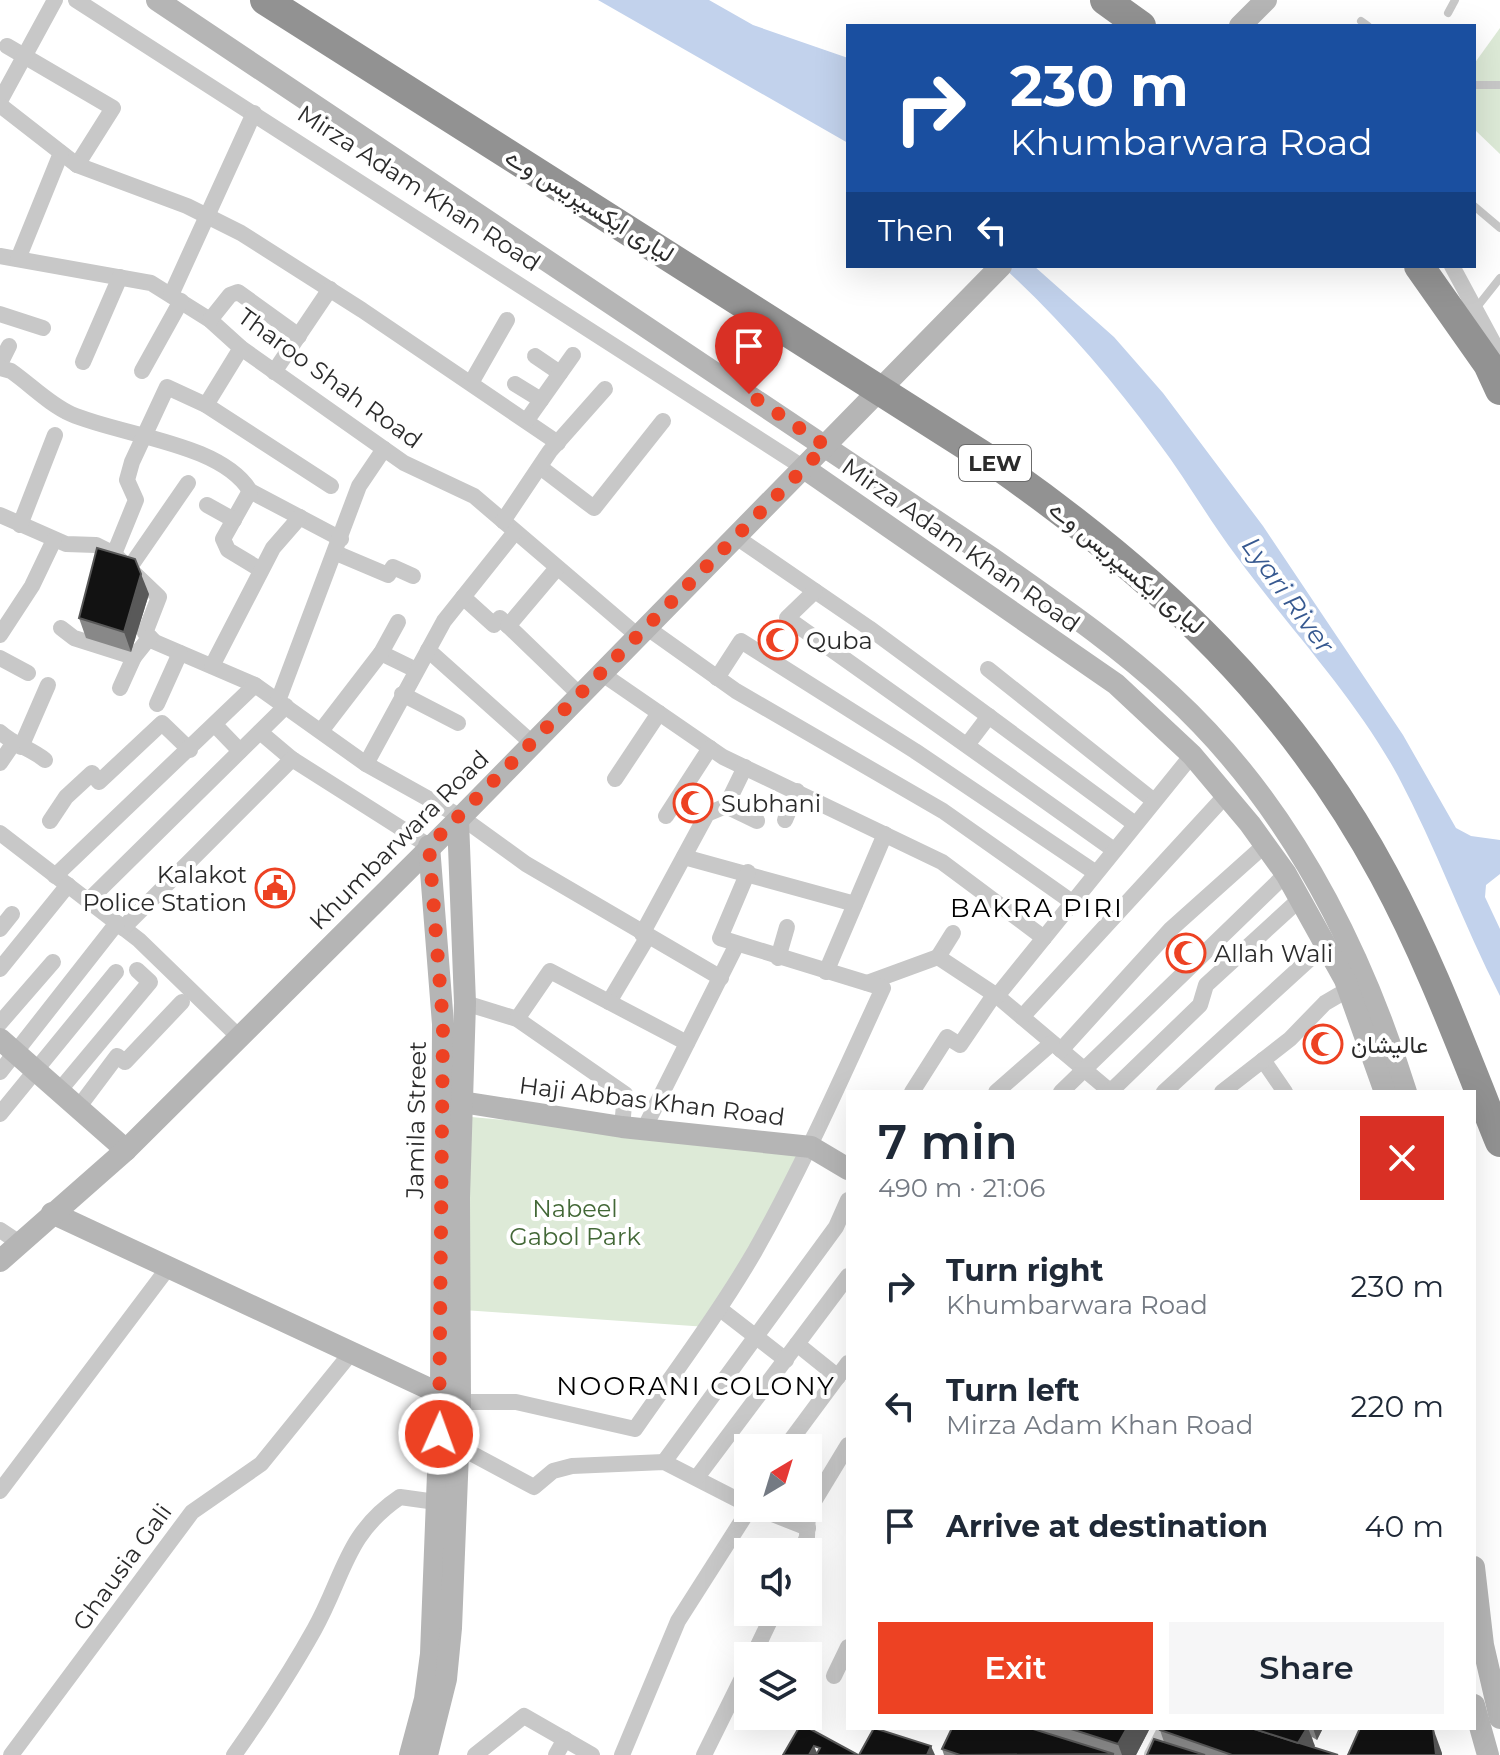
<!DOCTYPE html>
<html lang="en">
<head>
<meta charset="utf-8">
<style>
	:root { --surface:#fff; --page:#f6f6f7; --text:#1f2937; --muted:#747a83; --accent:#ed4223 }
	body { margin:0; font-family:Montserrat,Vazirmatn,sans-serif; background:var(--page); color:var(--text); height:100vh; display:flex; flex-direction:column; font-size:30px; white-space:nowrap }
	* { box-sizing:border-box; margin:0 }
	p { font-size:26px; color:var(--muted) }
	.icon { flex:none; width:44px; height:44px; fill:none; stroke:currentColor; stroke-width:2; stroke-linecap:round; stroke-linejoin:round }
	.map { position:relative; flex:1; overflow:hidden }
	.drawer { position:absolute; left:846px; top:1090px; width:630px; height:640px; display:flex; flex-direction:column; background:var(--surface); border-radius:0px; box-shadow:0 8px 32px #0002 }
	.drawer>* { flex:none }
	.top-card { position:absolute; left:846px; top:24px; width:630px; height:244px; border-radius:0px; box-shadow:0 8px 32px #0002; background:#1a4fa0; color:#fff; overflow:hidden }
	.needle { width:52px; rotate:38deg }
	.controls { position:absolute; left:734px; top:1434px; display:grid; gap:16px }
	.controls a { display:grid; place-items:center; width:88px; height:88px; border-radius:0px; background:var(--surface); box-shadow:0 8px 32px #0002; font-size:40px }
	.pin { position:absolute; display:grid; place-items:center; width:68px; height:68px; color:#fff; margin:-82px -34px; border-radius:50% 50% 50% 0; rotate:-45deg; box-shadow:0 0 8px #0007 }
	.pin .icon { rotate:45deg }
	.me { position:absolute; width:88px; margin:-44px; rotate:2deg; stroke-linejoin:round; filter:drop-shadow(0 0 6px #0008) }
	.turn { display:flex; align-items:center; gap:28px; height:168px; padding:0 32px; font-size:36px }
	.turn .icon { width:104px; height:104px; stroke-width:2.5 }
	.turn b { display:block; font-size:56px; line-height:68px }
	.then { display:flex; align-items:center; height:76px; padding:0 32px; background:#0003; gap:16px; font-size:30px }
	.round { display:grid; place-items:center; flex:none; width:84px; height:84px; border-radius:0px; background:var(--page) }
	.summary { display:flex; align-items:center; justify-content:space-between; height:136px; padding:0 32px }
	h1 { font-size:48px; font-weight:600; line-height:60px }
	.action { display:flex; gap:16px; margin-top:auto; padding:16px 32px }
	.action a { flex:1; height:92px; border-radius:0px; background:var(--accent); color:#fff; font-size:32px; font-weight:600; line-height:92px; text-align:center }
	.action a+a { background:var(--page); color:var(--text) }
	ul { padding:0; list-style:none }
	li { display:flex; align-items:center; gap:24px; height:120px; padding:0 32px }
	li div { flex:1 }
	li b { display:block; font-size:30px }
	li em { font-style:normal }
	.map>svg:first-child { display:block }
	.green { fill:#ddead7 }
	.water { fill:#c2d2ec }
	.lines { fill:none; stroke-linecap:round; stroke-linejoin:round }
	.lane { stroke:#c8c8c8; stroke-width:8 }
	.street { stroke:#c8c8c8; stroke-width:16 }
	.secondary { stroke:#b5b5b5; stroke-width:22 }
	.highway { stroke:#929292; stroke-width:30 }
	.highway-bridge { stroke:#929292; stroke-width:30 }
	.wall { fill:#888 }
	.shaded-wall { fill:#595959 }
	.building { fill:#121212; stroke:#595959; stroke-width:2 }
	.route { stroke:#ed4223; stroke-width:14; stroke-dasharray:0 25.2 }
	.labels { text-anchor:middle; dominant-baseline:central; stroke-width:8; stroke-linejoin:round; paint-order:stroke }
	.shield { fill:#fff; stroke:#6b6b6b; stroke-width:2 }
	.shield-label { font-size:22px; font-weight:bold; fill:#2b2b2b }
	.street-label { font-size:24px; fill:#2b2b2b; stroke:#fff }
	.poi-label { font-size:24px; fill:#2b2b2b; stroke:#fff; text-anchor:start }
	.park-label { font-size:24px; fill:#436837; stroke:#fff }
	.water-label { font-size:26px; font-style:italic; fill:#375990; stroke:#fff }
	.neighbourhood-label { font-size:26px; letter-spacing:2px; fill:#000; stroke:#fff }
</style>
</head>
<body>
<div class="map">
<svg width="1500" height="1755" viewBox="0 0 1500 1755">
	<rect width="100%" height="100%" fill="#fff"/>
	<g class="green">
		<path d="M1500,28v126l-26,-25v-65z"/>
		<path d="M449,1115l362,32 -104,180 -258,-18z"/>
	</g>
	<g class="water">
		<path d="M598,0h111l44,25 95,33v85z"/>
		<path d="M1002,266h32l80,71 49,56 100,133 140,209 53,93 15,8 29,4v34l-14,11 -1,12 15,32v67c-37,-72 -64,-149 -102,-220 -43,-79 -108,-147 -161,-219 -28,-37 -51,-78 -79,-115 -47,-64 -97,-122 -156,-176z"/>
	</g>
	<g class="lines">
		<g class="lane">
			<path d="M1448,13l7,-13"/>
			<path d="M1361,21l7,5"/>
			<path d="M1474,85h26"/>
			<path d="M1474,206l26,22"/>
			<path d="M1477,307l23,-29"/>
		</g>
		<g class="street">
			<path d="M76,0l728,468"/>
			<path d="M7,46l106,62 -36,57"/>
			<path d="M0,101l55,-101"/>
			<path d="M0,105l77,60 110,41 54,27 121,77 196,133"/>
			<path d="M0,256l151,27 59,37 31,28 163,115 70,33 164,140"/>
			<path d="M18,259l43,-106"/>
			<path d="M1452,266l48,89"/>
			<path d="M171,295l83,-182"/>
			<path d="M0,314l43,14"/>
			<path d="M210,320l20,-25 8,-3 61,44"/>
			<path d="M535,356l25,17"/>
			<path d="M83,362l37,-85"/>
			<path d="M0,364l9,-18"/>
			<path d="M0,368l11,3c20,14 38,33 60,43 51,22 150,29 179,77l91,48"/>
			<path d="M142,371l39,-70"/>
			<path d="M274,372l56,-83"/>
			<path d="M471,383l36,-63"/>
			<path d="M515,384l26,16"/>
			<path d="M206,405l35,-57"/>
			<path d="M527,420l46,-65"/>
			<path d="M540,467l54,41 69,-87"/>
			<path d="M250,491l-27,48 5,11 33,20"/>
			<path d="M207,505l27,15"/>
			<path d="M0,515l66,29 30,1 18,9 45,43 -14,36 10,9 100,43 111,79 95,53 65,47 195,114"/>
			<path d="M503,521l47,-70 55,-62"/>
			<path d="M20,525l35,-90"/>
			<path d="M736,537l133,91 266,196"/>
			<path d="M336,553l52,22 5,-8 20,9"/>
			<path d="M114,554l22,-54 -9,-20 5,-18 35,-75 39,18 125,81"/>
			<path d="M130,567l58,-84"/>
			<path d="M815,591l-28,27 327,232"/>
			<path d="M463,597l31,28 6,-7 80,77"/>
			<path d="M508,626l49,-58"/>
			<path d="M646,627l90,64 207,120 129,91"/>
			<path d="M61,628l13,10 60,19 16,-20"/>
			<path d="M0,635l32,-49 22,-46"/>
			<path d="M428,650l104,93"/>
			<path d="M381,653l35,17"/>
			<path d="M0,658l28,15"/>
			<path d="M212,666l61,-118 27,-31"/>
			<path d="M988,669l166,132"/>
			<path d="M601,673l122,84 219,105 102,76"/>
			<path d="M717,678l24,-37 174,110 181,122"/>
			<path d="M120,688l14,-31"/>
			<path d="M402,694l56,29"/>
			<path d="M278,701l81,-215 25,-37"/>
			<path d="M157,704l23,-51"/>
			<path d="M215,725l25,26"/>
			<path d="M321,731l60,-78 17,-31"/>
			<path d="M0,732c14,13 30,16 45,28"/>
			<path d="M260,732l32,27 137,87"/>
			<path d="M967,745l22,-29"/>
			<path d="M21,747l27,-62"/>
			<path d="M0,763l13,-19"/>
			<path d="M366,764l78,-143 71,-89"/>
			<path d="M615,779l44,-66"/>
			<path d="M726,806l31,15"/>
			<path d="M666,816l44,-68"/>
			<path d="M785,820l12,-29"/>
			<path d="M50,821l16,-24 26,-24 7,9 63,-59 28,27"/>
			<path d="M0,833l139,107 100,97"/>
			<path d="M684,857l171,47"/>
			<path d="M55,876l200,-191"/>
			<path d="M88,901l198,-195"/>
			<path d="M123,928l169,-169"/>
			<path d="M0,929l12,-15"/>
			<path d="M642,934l65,-120 19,-8 19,-39"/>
			<path d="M938,957l15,-24"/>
			<path d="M778,958l9,-31"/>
			<path d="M0,969l68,-84"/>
			<path d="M826,972l59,-138"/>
			<path d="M867,983l71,-26 59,39 114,96"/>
			<path d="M997,996l195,-241"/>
			<path d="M609,1002l38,-64"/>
			<path d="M465,1003l52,16 108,75 -3,33"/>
			<path d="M1022,1017l204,-222"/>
			<path d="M517,1019l33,-48 137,72"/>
			<path d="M0,1023l53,-61"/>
			<path d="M1061,1050l110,-121 95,-85"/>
			<path d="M1263,1060l22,32"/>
			<path d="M0,1072l117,-149"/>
			<path d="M59,1091l91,-109 -13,-12"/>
			<path d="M912,1092l35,-55 13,8 34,-50"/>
			<path d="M996,1092l56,-49"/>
			<path d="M1061,1092l225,-218"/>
			<path d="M1110,1092l90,-87 6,-20 94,-86"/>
			<path d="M1164,1092l162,-148"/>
			<path d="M1222,1092l68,-53 35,-36 24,-14"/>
			<path d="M78,1108l39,-52 8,6 57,-60"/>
			<path d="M0,1114l116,-142"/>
			<path d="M644,1129l93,-185"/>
			<path d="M0,1230l18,12"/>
			<path d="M720,1309l66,51"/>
			<path d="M797,1344l41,33"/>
			<path d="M460,1402h56l119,27c41,-59 84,-116 120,-178 48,-85 87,-174 128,-263l-163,-50 28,-66"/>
			<path d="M450,1442l84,45 19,-16 19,-5 92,-4 84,43"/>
			<path d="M785,1448l63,-85"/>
			<path d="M664,1462l172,-235 12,-27"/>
			<path d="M698,1476l150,-200"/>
			<path d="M0,1491l168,-223"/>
			<path d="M757,1508l51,20"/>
			<path d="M801,1552l6,-15 1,-26 40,-66"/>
			<path d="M753,1656l21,-44"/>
			<path d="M834,1676l14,-29"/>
			<path d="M11,1755l181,-243 69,-48 90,-111"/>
			<path d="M234,1755c29,-41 56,-82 80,-125 30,-53 31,-96 86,-133l36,5"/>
			<path d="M475,1755l49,-39 68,39"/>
			<path d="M556,1755l9,-16"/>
			<path d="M622,1755l56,-134 72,-113"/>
			<path d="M704,1755l44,-89"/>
			<path d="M1152,1755l14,-27"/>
		</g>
		<g class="secondary">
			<path d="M157,0l836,559c61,43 123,85 178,136 115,106 189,250 235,397"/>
			<path d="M1240,26l26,-26"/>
			<path d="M804,468l312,216 76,71 58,69 36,50 59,106 40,112"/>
			<path d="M0,1039l126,111"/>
			<path d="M449,1100l173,27 189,20 37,22"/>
			<path d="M52,1213l399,186"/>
			<path d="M0,1261l126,-111 332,-330 543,-554"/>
			<path d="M1474,1567l9,78 17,73"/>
			<path d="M1474,1705l14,50"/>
			<path d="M410,1755l15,-56 6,-45 10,-258 2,-372 -14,-178"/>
			<path d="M427,1755l19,-76 5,-51 9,-226 -1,-204 6,-195 -7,-183"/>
		</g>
		<g class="highway">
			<path d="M1105,0l36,26"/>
			<path d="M1419,266l69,98 12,26"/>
		</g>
		<path class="highway-bridge" d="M265,0l737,468c159,112 289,234 382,407 46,85 80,178 116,267"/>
	</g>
	<g class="wall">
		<path d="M149,594l-18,58 -45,-14 -7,-20z"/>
		<path d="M952,1728h198l-14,27h-192l-2,-6z"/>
		<path d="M1161,1728h162l-6,12 -5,-3 2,11 24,7h-191l17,-13 -4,-12z"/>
	</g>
	<g class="shaded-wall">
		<path d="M141,574l8,20 -18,58 -7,-20z"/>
		<path d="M1127,1728h23l-14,27h-14l-4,-11z"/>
		<path d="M1307,1728h1l7,18 -5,9 -14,-8z"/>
		<path d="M1313,1728h10l-6,12z"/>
		<path d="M1433,1728l9,25v2h-6z"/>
		<path d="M814,1746l4,9h-9z"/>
		<path d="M931,1746l4,9h-8z"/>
	</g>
	<g class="building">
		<path d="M97,548l38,11 6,15 -17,58 -45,-14z"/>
		<path d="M801,1724l57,31h-42l4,-7 -6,-2 -5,9h-26z"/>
		<path d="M874,1728l57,18 -4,9h-68z"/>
		<path d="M952,1728h78l84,26 -154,1 -18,-6z"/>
		<path d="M1068,1728h59l-9,16z"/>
		<path d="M1161,1728h90l87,27h-106l-72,-25z"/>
		<path d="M1251,1728h56l-9,15z"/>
		<path d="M1360,1728h73l3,27h-88z"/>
		<path d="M1154,1739l51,16h-58z"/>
	</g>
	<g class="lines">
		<path class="route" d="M439,1434l4,-410 -14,-178 397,-400 -77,-52"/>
	</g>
	<defs>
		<symbol id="mosque-ring" viewBox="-11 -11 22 22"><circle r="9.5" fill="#fff" stroke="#ed4223" stroke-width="1.5"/><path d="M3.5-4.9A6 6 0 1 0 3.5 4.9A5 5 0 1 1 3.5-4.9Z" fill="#ed4223"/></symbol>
		<symbol id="civic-ring" viewBox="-11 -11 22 22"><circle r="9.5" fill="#fff" stroke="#ed4223" stroke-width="1.5"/><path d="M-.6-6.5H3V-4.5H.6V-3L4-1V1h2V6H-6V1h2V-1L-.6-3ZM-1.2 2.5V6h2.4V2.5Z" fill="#ed4223"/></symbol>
	</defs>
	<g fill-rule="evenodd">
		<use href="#mosque-ring" x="756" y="618" width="44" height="44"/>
		<use href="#mosque-ring" x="671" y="781" width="44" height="44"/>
		<use href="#civic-ring" x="253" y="866" width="44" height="44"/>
		<use href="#mosque-ring" x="1164" y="931" width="44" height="44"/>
		<use href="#mosque-ring" x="1301" y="1022" width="44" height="44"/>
	</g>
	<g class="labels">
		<rect class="shield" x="959" y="445" width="72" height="36" rx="6"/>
		<g class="shield-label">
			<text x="995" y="463">LEW</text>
		</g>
		<g class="street-label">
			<text transform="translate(419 188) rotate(33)">Mirza Adam Khan Road</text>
			<text transform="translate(590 205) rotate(32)">لیاری ایکسپریس وے</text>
			<text transform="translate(330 378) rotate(36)">Tharoo Shah Road</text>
			<text transform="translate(961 545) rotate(35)">Mirza Adam Khan Road</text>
			<text transform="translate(1127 567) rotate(40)">لیاری ایکسپریس وے</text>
			<text transform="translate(399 840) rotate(-45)">Khumbarwara Road</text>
			<text transform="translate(652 1101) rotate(7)">Haji Abbas Khan Road</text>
			<text transform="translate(416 1120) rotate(-89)">Jamila Street</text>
			<text transform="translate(122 1567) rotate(-54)">Ghausia Gali</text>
		</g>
		<g class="poi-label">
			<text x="806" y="640">Quba</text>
			<text x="721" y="803">Subhani</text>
			<text x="247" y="874" text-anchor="end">Kalakot<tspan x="247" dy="28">Police Station</tspan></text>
			<text x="1214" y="953">Allah Wali</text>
			<text x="1351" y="1044">عالیشان</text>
		</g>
		<g class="park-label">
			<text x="575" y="1208">Nabeel<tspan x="575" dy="28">Gabol Park</tspan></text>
		</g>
		<g class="water-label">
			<text transform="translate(1288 595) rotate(54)">Lyari River</text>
		</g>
		<g class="neighbourhood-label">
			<text x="1037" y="908">BAKRA PIRI</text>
			<text x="696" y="1386">NOORANI COLONY</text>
		</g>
	</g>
</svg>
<div class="controls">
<a><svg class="needle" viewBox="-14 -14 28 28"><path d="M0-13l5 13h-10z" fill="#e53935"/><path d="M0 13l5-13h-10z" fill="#747a83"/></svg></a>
<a><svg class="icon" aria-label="sound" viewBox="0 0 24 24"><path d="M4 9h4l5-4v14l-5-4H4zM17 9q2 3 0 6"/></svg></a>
<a><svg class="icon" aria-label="layers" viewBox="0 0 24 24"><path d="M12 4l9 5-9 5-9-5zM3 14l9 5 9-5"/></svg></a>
</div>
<div class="pin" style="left:749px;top:394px;background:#d93025"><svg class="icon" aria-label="arrive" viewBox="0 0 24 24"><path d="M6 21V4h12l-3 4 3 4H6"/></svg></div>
<svg class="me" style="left:439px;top:1434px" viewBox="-20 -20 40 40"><circle r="17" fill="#ed4223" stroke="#fff" stroke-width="3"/><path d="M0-11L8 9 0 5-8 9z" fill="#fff"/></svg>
<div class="top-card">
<div class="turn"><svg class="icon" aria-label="right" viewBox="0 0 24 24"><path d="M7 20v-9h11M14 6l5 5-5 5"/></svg><div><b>230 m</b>Khumbarwara Road</div></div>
<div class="then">Then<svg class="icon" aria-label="left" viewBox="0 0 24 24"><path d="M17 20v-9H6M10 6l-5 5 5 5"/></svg></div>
</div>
<section class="drawer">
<div class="summary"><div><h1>7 min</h1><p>490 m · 21:06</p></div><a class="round" style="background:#d93025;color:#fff"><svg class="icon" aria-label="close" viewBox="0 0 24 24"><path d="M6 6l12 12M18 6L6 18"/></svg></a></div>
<ul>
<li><svg class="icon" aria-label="right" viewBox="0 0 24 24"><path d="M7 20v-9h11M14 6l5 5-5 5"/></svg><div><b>Turn right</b><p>Khumbarwara Road</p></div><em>230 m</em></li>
<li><svg class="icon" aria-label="left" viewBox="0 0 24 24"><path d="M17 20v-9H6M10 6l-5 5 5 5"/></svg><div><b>Turn left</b><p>Mirza Adam Khan Road</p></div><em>220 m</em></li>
<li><svg class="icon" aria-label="arrive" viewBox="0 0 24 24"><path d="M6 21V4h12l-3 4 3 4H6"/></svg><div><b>Arrive at destination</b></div><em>40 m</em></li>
</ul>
<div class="action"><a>Exit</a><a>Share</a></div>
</section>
</div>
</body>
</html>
